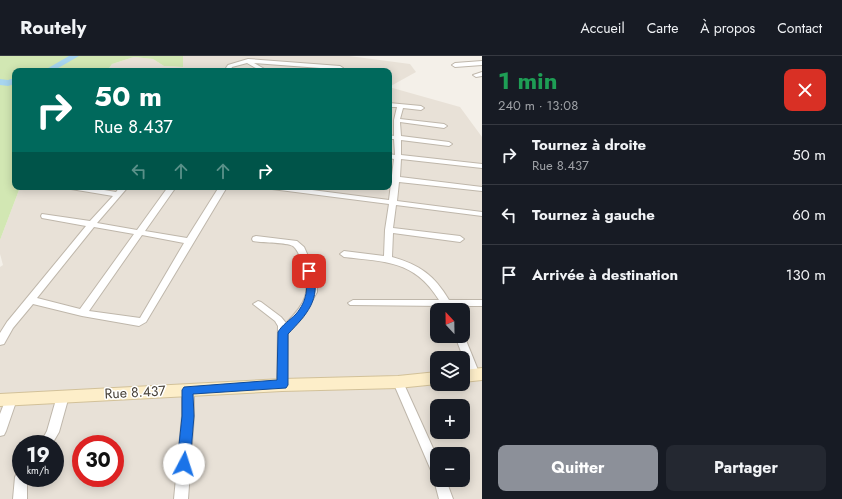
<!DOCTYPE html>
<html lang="fr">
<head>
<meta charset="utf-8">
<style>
	:root { --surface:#171b24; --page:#242831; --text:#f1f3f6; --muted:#9ea1a6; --line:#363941; --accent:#8c9099 }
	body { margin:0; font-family:Jost,sans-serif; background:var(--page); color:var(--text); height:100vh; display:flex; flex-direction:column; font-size:15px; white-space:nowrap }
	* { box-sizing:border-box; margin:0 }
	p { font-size:13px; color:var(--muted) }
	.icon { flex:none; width:22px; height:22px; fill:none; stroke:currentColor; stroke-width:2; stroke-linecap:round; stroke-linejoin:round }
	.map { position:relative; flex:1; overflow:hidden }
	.drawer { display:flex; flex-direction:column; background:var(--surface); width:360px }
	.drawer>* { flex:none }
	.guide { position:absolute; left:12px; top:12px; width:380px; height:122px; border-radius:8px; box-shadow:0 2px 10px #0003; background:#00695c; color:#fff; overflow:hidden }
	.needle { width:26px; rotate:338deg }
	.fabs { position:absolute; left:430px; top:247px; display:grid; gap:8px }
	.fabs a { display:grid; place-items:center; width:40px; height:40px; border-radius:8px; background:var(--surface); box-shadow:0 2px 10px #0003; font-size:20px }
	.speed { position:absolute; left:12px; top:379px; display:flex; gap:8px; font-size:20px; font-weight:700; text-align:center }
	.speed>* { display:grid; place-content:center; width:52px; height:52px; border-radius:50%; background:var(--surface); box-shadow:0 2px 10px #0003; line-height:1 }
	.speed small { font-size:10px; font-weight:400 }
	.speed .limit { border:6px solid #d22; background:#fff; color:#111 }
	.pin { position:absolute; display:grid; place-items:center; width:34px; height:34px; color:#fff; margin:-17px; border-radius:8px; box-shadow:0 2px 6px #0006 }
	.me { position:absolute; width:44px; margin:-22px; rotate:5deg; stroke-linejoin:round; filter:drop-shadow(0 0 3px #0008) }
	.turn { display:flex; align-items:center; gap:14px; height:84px; padding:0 16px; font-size:18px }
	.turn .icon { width:52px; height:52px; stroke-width:2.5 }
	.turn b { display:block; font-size:28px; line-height:34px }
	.lanes { display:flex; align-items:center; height:38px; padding:0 16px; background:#0003; justify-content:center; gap:20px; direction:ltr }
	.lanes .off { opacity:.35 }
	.round { display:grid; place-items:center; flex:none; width:42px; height:42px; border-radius:8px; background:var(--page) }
	.headline { display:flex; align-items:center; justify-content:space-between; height:68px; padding:0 16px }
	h1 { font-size:24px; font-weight:700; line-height:30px; color:#1e9e55 }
	.action { display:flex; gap:8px; margin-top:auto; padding:8px 16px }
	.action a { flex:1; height:46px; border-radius:8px; background:var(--accent); color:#fff; font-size:16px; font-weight:700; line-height:46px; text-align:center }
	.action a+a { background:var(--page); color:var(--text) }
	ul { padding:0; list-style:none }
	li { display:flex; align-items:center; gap:12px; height:60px; padding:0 16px; border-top:1px solid var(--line) }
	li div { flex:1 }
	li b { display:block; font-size:15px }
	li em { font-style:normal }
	header { display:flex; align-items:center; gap:24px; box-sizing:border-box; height:56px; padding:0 20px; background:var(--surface); border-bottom:1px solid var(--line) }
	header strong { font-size:19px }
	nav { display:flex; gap:22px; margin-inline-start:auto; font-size:14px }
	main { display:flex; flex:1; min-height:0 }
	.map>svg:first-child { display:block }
	.residential { fill:#e8e1d7; fill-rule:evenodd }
	.green { fill:#d2e7b3 }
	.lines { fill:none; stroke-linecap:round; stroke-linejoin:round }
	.river { fill:#a7d5ef; fill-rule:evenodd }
	.street-casing { stroke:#bfb7ab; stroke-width:2 }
	.secondary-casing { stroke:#d2c199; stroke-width:2 }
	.street { fill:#fff; fill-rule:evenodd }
	.secondary { fill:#fdeec9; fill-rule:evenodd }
	.route { fill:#1a73e8; stroke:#114b97 }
	.labels { text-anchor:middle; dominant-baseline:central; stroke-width:3; stroke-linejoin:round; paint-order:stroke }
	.near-street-label { font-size:14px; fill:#474037; stroke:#fff }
</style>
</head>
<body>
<header>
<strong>Routely</strong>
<nav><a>Accueil</a><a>Carte</a><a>À propos</a><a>Contact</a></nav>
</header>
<main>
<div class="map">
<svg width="482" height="443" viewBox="0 0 482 443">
	<rect width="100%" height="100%" fill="#f4f0e9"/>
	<g class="residential">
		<path d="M183,0h166l61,8 6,8 -27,15v-16h-282l5,-7 22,-7 19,2 11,7 19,1z"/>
		<path d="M389,31l71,20 22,30v362h-482v-232l3,-2 -3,-11v-14l19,-50 3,-3h367zM437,254h26v26h-26zM437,302h26v26h-26zM437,350h26v26h-26zM21,388h34v34h-34zM81,388h34v34h-34zM437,398h26v26h-26z"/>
	</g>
	<path class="green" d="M0,0h183v11l-19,-1 -11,-7 -19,-2 -22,7 -5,7h-92v116h7l-3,3 -19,50z"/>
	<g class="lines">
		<g class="river">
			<path d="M69,0h10l-26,15h-10z"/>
			<path d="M15,22v6l-7,2 -8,-1v-6l8,1z"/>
		</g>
		<defs>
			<g id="street">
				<path d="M248,3l92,7 3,2 -5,3h-7l3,-2 -80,-6 14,8h-7l-14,-8 -15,4 -2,4h-6l4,-6z"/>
				<path d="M482,5v4l-27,2 -3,-2 3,-2z"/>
				<path d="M482,16v4l-6,1 -3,-2z"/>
				<path d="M389,47l32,3 3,2 -3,2 -18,-2 -3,11 44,5 3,2 -3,2 -44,-6 1,14 48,6 3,2 -3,2 -48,-6v15l81,9v4l-81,-9 -1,18 82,10v4l-83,-9 -2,19 85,11v4l-86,-11 -3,23 67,8 4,3 -4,3 -67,-9 -1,24c28,8 42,18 57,43h33v6h-29l2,4h-10l-2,-4 -93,-1 -2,-2 5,-3h86c-25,-40 -53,-38 -95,-43l-4,-3 4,-3 40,5 1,-26 4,-26 -117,-15 -4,-2h21l100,13 5,-41 -5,-1v-4l6,1 -1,-16h-5v-4l5,1v-16l3,-13h-8z"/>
				<path d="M67,131h19l30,5 4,-5h8l-31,36 40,7 31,-43h8l-31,44 42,7 32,-51h8l-81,135 -7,4 -57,-10 -49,-12 -20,24 -9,16 -4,1v-12l7,-11 79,-96 -44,-8 -1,-2 1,-2 48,7 23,-25 -42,-7zM94,171l40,7 -54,75 -43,-11zM142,179l42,8 -44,75 -51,-7z"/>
				<path d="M256,180l41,5 7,6 4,9 9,25v11l-14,25 -15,16 -1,52 -1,3 -4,1 -4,-1 -1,-3 1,-59 -3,-5 -22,-17 5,-3 3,1 20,15 5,6c20,-20 25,-30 17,-58 -3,-7 -4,-14 -10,-19 -7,-4 -30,-3 -40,-5l-1,-2 1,-2z"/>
				<path d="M463,277l17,42 -1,3 -4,1 -4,-1 -1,-3 -15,-39h8z"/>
				<path d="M398,322l4,1 1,3 34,75v23h9l7,19h-14l-5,-19 1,-4 -2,-1 -40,-93 1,-3z"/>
				<path d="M188,330l4,1 2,3v26l-6,83h-14l8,-83v-26l2,-3z"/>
				<path d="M63,335l4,2 2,3 -10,36 -7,12h-12l7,-13 10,-35 2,-3z"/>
				<path d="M11,338l4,2 2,3 -11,32 -2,4 -4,1v-22l7,-18z"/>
				<path d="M21,415v7h6v21h-14l2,-22 2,-4z"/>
			</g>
			<g id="secondary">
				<path d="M482,312v12l-19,2v-12z"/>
				<path d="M437,316v12l-39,4 -116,3 -282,15v-12l282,-15 116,-3z"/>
			</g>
		</defs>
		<use href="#street" class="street-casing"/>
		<use href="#secondary" class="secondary-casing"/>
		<use href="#street" class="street"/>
		<use href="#secondary" class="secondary"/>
	</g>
	<path class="route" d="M309,212l4,3c8,29 -6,43 -25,63v51l-2,3 -93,6 1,22 -4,48 -2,4 -4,1 -5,-1 -2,-4 5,-48v-26l2,-3 93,-7 1,-48c4,-7 12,-12 18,-18 11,-13 13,-27 8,-43z"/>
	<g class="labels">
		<g class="near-street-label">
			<text transform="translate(135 336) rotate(-3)">Rue 8.437</text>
		</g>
	</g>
</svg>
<div class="fabs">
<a><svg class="needle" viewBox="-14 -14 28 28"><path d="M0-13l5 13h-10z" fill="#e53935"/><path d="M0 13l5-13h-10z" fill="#9ea1a6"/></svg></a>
<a><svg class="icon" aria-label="layers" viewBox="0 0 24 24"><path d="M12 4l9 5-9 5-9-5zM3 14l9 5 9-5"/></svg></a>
<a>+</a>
<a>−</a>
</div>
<div class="speed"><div>19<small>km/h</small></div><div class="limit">30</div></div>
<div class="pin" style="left:309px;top:215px;background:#d93025"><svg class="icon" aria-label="arrive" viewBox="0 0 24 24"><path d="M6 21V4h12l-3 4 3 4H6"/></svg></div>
<svg class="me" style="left:184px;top:408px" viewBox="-20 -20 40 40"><circle r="19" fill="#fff"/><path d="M0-13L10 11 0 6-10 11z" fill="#1a73e8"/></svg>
<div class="guide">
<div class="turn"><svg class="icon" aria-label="right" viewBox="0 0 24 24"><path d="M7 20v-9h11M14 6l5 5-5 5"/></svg><div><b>50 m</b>Rue 8.437</div></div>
<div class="lanes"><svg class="icon off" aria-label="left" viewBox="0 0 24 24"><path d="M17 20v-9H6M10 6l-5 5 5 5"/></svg><svg class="icon off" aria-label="ahead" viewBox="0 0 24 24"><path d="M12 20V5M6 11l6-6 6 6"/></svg><svg class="icon off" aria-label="ahead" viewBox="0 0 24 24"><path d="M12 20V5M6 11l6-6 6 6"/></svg><svg class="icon" aria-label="right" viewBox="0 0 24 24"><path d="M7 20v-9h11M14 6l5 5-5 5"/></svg></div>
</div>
</div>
<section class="drawer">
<div class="headline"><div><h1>1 min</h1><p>240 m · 13:08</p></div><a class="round" style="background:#d93025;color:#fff"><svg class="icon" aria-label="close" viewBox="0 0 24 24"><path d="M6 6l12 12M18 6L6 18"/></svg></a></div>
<ul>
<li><svg class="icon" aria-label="right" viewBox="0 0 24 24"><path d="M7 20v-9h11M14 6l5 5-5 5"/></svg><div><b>Tournez à droite</b><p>Rue 8.437</p></div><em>50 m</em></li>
<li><svg class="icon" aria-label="left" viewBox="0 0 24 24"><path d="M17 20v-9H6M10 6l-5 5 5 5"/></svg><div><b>Tournez à gauche</b></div><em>60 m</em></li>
<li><svg class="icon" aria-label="arrive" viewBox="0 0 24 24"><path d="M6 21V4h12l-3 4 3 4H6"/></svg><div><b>Arrivée à destination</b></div><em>130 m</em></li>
</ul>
<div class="action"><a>Quitter</a><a>Partager</a></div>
</section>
</main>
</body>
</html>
